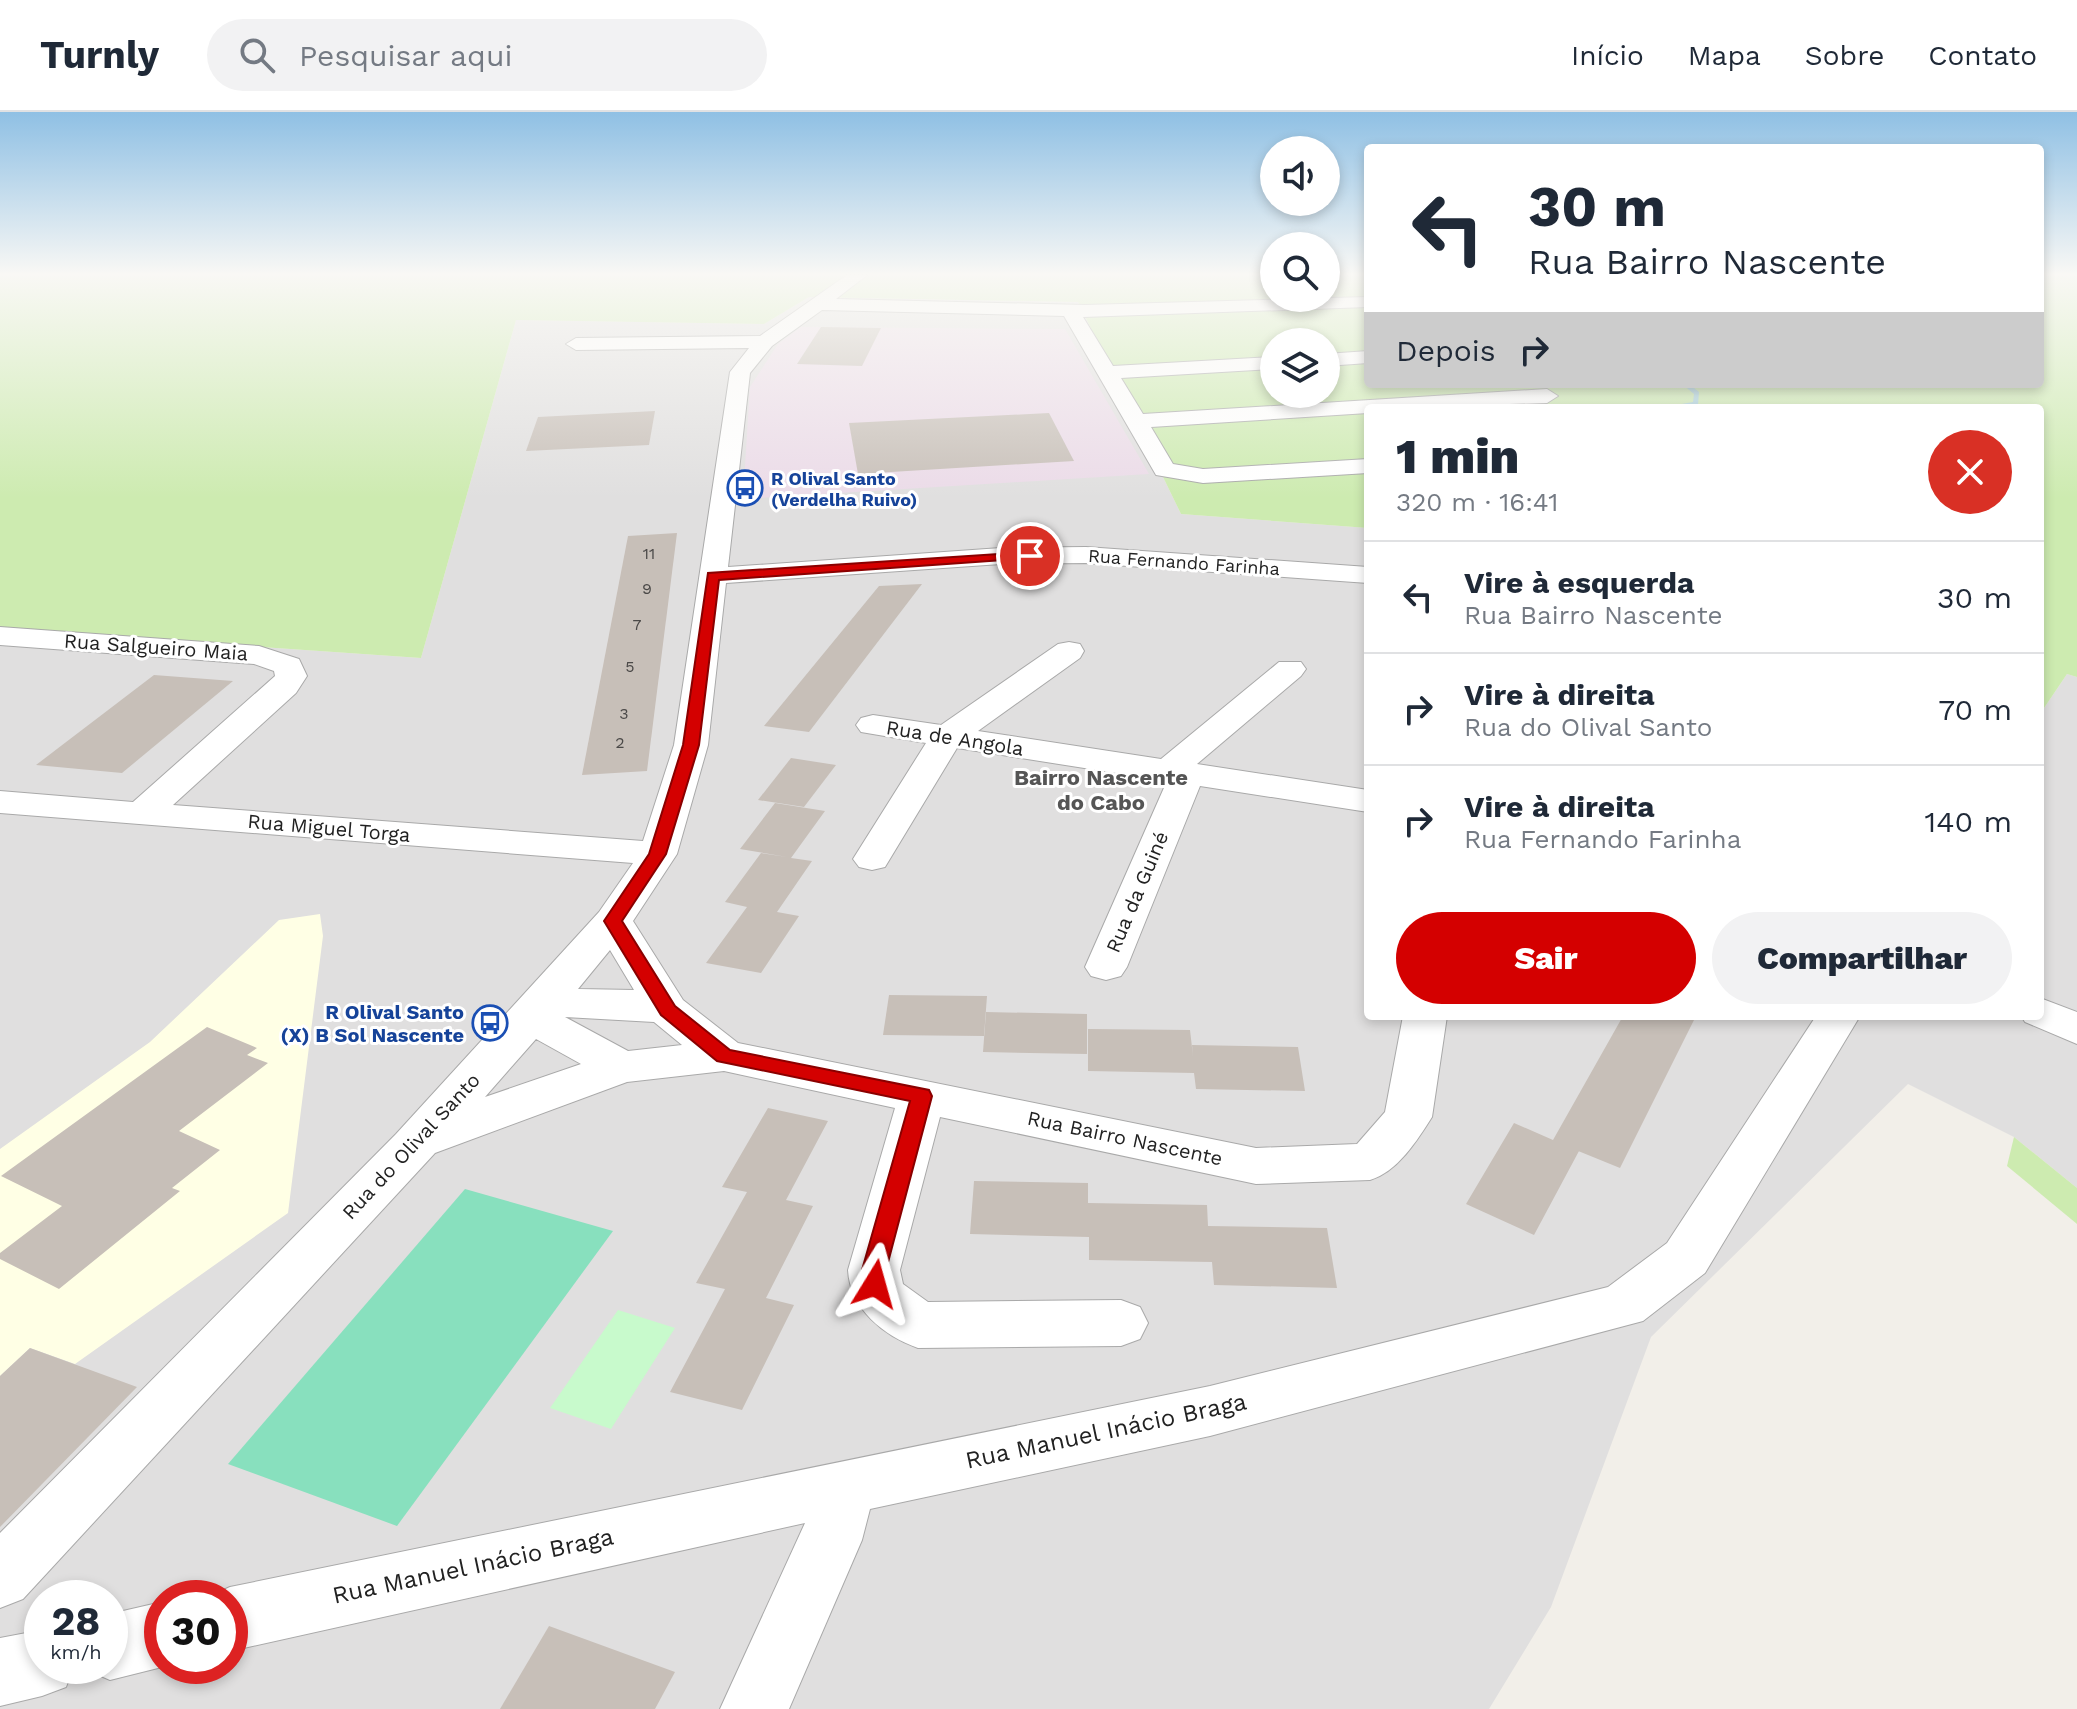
<!DOCTYPE html>
<html lang="pt">
<head>
<meta charset="utf-8">
<style>
	:root { --surface:#fff; --page:#f2f2f3; --text:#1f2937; --muted:#747a83; --line:#e0e1e3; --accent:#d40000 }
	body { margin:0; font-family:"Work Sans",sans-serif; background:var(--page); color:var(--text); height:100vh; display:flex; flex-direction:column; font-size:30px; white-space:nowrap }
	* { box-sizing:border-box; margin:0 }
	p { font-size:26px; color:var(--muted) }
	.icon { flex:none; width:44px; height:44px; fill:none; stroke:currentColor; stroke-width:2; stroke-linecap:round; stroke-linejoin:round }
	.map { position:relative; flex:1; overflow:hidden }
	.sheet { position:absolute; left:1364px; top:292px; width:680px; height:616px; display:flex; flex-direction:column; background:var(--surface); border-radius:8px; box-shadow:0 4px 12px #0003 }
	.sheet>* { flex:none }
	.top-card { position:absolute; left:1364px; top:32px; width:680px; height:244px; border-radius:8px; box-shadow:0 4px 12px #0003; background:#fff; color:var(--text); overflow:hidden }
	.buttons { position:absolute; left:1260px; top:24px; display:grid; gap:16px }
	.buttons a { display:grid; place-items:center; width:80px; height:80px; border-radius:50%; background:var(--surface); box-shadow:0 4px 12px #0003; font-size:40px }
	.speed { position:absolute; left:24px; top:1468px; display:flex; gap:16px; font-size:40px; font-weight:700; text-align:center }
	.speed>* { display:grid; place-content:center; width:104px; height:104px; border-radius:50%; background:var(--surface); box-shadow:0 4px 12px #0003; line-height:1 }
	.speed small { font-size:20px; font-weight:400 }
	.speed .limit { border:12px solid #d22; background:#fff; color:#111 }
	.pin { position:absolute; display:grid; place-items:center; width:68px; height:68px; color:#fff; margin:-34px; border:4px solid #fff; border-radius:50%; box-shadow:0 2px 8px #0007 }
	.me { position:absolute; width:88px; margin:-44px; rotate:8deg; stroke-linejoin:round; filter:drop-shadow(0 0 6px #0008) }
	.turn { display:flex; align-items:center; gap:28px; height:168px; padding:0 32px; font-size:36px }
	.turn .icon { width:104px; height:104px; stroke-width:2.5 }
	.turn b { display:block; font-size:56px; line-height:68px }
	.then { display:flex; align-items:center; height:76px; padding:0 32px; background:#0003; gap:16px; font-size:30px }
	.round { display:grid; place-items:center; flex:none; width:84px; height:84px; border-radius:42px; background:var(--page) }
	.summary { display:flex; align-items:center; justify-content:space-between; height:136px; padding:0 32px }
	h1 { font-size:48px; font-weight:800; line-height:60px }
	.button { display:flex; gap:16px; margin-top:auto; padding:16px 32px }
	.button a { flex:1; height:92px; border-radius:48px; background:var(--accent); color:#fff; font-size:32px; font-weight:800; line-height:92px; text-align:center }
	.button a+a { background:var(--page); color:var(--text) }
	ul { padding:0; list-style:none }
	li { display:flex; align-items:center; gap:24px; height:112px; padding:0 32px; border-top:2px solid var(--line) }
	li div { flex:1 }
	li b { display:block; font-size:30px }
	li em { font-style:normal }
	header { display:flex; align-items:center; gap:48px; box-sizing:border-box; height:112px; padding:0 40px; background:var(--surface); border-bottom:2px solid var(--line) }
	header strong { font-size:38px }
	nav { display:flex; gap:44px; margin-inline-start:auto; font-size:28px }
	.search { width:560px; height:72px; background:var(--page); display:flex; align-items:center; gap:20px; box-sizing:border-box; padding:0 28px; border-radius:44px; color:var(--muted); font-size:30px }
	.map>svg:first-child { display:block }
	.residential { fill:#e0dfdf; fill-rule:evenodd }
	.industrial { fill:#ebdbe8 }
	.education { fill:#ffffe5 }
	.grass { fill:#cdebb0; fill-rule:evenodd }
	.park { fill:#c8facc }
	.pitch { fill:#88e0be }
	.lines { fill:none; stroke-linecap:round; stroke-linejoin:round }
	.stream { fill:#aad3df; fill-rule:evenodd }
	.building { fill:#c7bfb8 }
	.minor-casing { stroke:#a9a9a9; stroke-width:2 }
	.minor { fill:#fff; fill-rule:evenodd }
	.route { fill:#d40000; stroke:#8a0000; stroke-width:2 }
	.labels { text-anchor:middle; dominant-baseline:central; stroke-width:6; stroke-linejoin:round; paint-order:stroke }
	.number-label { font-size:16px; fill:#4b4948 }
	.far-transit-label { font-size:18px; font-weight:bold; fill:#164399; stroke:#fff; text-anchor:start }
	.far-street-label { font-size:18px; fill:#222; stroke:#fff }
	.street-label { font-size:20px; fill:#222; stroke:#fff }
	.transit-label { font-size:20px; font-weight:bold; fill:#164399; stroke:#fff; text-anchor:end }
	.neighbourhood-label { font-size:22px; font-weight:bold; fill:#555; stroke:#fff }
	.near-street-label { font-size:24px; fill:#222; stroke:#fff }
</style>
</head>
<body>
<header>
<strong>Turnly</strong>
<div class="search"><svg class="icon" aria-label="search" viewBox="0 0 24 24"><circle cx="10" cy="10" r="6"/><path d="M15 15l6 6"/></svg>Pesquisar aqui</div>
<nav><a>Início</a><a>Mapa</a><a>Sobre</a><a>Contato</a></nav>
</header>
<div class="map">
<svg width="2077" height="1597" viewBox="0 0 2077 1597">
	<rect width="100%" height="100%" fill="#f2efe9"/>
	<path class="residential" d="M809,185l269,5 103,212 187,14v488h672v-302l27,-40 10,3v511l-63,-51 -106,-53 -257,253 -100,270 -62,102h-1489v-1080l421,29 95,-338 248,4zM42,1486h68v68h-68zM162,1486h68v68h-68z"/>
	<path class="industrial" d="M801,215l264,2 84,145 -406,25 7,-112 28,-43z"/>
	<path class="education" d="M320,802l3,22 -35,277 -213,151 -45,-16 -30,28v-227l150,-107 129,-122z"/>
	<g class="grass">
		<path d="M0,163h1274v23h52v-23h42v109h672v-109h37v402l-10,-3 -27,40v-306h-672v120l-187,-14 -103,-212 -269,-5 -45,27 -248,-4 -95,338 -421,-29zM1274,230h52v52h-52z"/>
		<path d="M2014,1025l63,51v36l-70,-58z"/>
	</g>
	<path class="park" d="M618,1198l57,18 -64,101 -61,-21z"/>
	<path class="pitch" d="M465,1077l148,42 -216,295 -169,-62z"/>
	<g class="lines">
		<path class="stream" d="M1682,272h7l10,8 -1,13 -39,3 34,-6 1,-8z"/>
	</g>
	<g class="building">
		<path d="M821,215l60,1 -19,38 -65,-2z"/>
		<path d="M655,299l-6,34 -123,6 12,-34z"/>
		<path d="M1049,301l25,48 -216,13 -9,-51z"/>
		<path d="M677,421l-30,238 -65,4 46,-239z"/>
		<path d="M922,472l-113,148 -45,-6 115,-140z"/>
		<path d="M154,563l79,6 -111,92 -86,-8z"/>
		<path d="M791,646l45,7 -32,42 -46,-7z"/>
		<path d="M775,691l50,8 -34,47 21,3 -35,51 22,4 -38,57 -55,-10 41,-56 -22,-5 36,-49 26,4 -47,-8z"/>
		<path d="M889,883l98,1 -3,40 -101,-1z"/>
		<path d="M986,900l101,2v40l-104,-2z"/>
		<path d="M1623,904h73l-76,152 -59,-24 18,7 -45,84 -68,-31 48,-81 39,17z"/>
		<path d="M207,915l50,21 -10,7 21,8 -89,68 41,19 -48,38 8,3 -121,98 -59,-30v-6l62,-47 -61,-30z"/>
		<path d="M1088,917l102,1 3,26 -1,-11 106,2 7,44 -109,-2 -2,-16 -106,-2z"/>
		<path d="M768,996l60,13 -42,79 27,6 -47,92 28,7 -52,105 -72,-18 55,-103 -29,-6 51,-91 -25,-5z"/>
		<path d="M974,1069l114,2v20l119,2 1,21 119,2 10,60 -123,-3 -2,-23 -123,-2v-23l-119,-3z"/>
		<path d="M30,1236l107,39 -137,140v-151z"/>
		<path d="M549,1514l126,46 -20,37h-155z"/>
	</g>
	<g class="lines">
		<defs>
			<g id="minor">
				<path d="M847,163h20l-31,24 249,6 283,-8v10l-285,10 30,49 161,-9v12l-153,9 22,36 404,-25 11,7 -11,7 -179,5v5l-217,14 22,37 30,5 165,-10v14l-165,10 -47,-8 -92,-159 -242,-6 -50,36 -22,27 -22,194 273,-19 85,-1 282,20v16l-282,-20 -85,1 -275,19 -18,162 -31,109 -44,67 50,79 55,43 518,105 101,-4 28,-32 18,-96h44l-15,101c-15,24 -35,55 -62,63l-114,4 -316,-67 -40,153 3,14 25,18 193,-2 19,7 8,16 -8,16 -19,7 -203,2c-34,-12 -68,-39 -70,-78l47,-162 -171,-37 -97,11 -192,71 -412,446 -23,9v-75l396,-399 203,-222 34,-49 -633,-50v-22l133,11 142,-126 -1,-5 -20,-7 -254,-19v-18l259,19 40,13 8,17 -11,17 -123,112 470,36 31,-96 56,-373 19,-24 -173,2 -10,-6 10,-6 184,-2zM610,838l24,40 -56,-1zM565,905l89,5 28,23 -54,6zM536,927l45,25 -96,33z"/>
				<path d="M1368,239v12l-42,3v-12z"/>
				<path d="M1069,530l11,2 4,7 -4,7 -102,73 183,28 118,-97h22l5,7 -5,7 -104,88 171,26v22l-168,-26 -73,181 -6,9 -15,4 -15,-4 -6,-9 82,-186 -210,-33 -72,119 -13,3 -13,-3 -6,-8 73,-116 -65,-11 -5,-7 5,-7 12,-3 68,10 117,-81z"/>
				<path d="M2040,886l37,14v32l-52,-22 -4,-6h19z"/>
				<path d="M1816,904h44l-155,257 -62,48 -433,115 -340,73 -8,31 -73,169h-69l85,-186 -575,128v-53h-24l24,-11 980,-201 398,-99 59,-44z"/>
				<path d="M162,1490v64h4l-56,14 -23,-10 -2,-4h25v-52z"/>
				<path d="M42,1518v36h32l-8,21 -24,9 -42,10v-68z"/>
			</g>
		</defs>
		<use href="#minor" class="minor-casing"/>
		<use href="#minor" class="minor"/>
	</g>
	<linearGradient id="sky" x2="0" y2="1"><stop stop-color="#8fc0e4"/><stop offset="0.42" stop-color="#f9f8f5"/><stop offset="1" stop-color="#f9f8f5" stop-opacity="0"/></linearGradient>
	<rect width="2077" height="386" fill="url(#sky)"/>
	<path class="route" d="M1030,440l6,4 -2,2 -315,22 -20,165 -33,109 -44,67 53,85 55,44 199,40 3,6 -46,174 2,14 -4,7 -9,3 -8,-3 -5,-21 48,-169 -193,-40 -56,-46 -57,-94 45,-67 34,-109 25,-172z"/>
	<defs>
		<symbol id="bus-ring" viewBox="-11 -11 22 22"><circle r="9.5" fill="#fff" stroke="#1a4fb4" stroke-width="1.5"/><path d="M-5-6H5V4H4V6H2V4H-2V6H-4V4H-5ZM-3.5-4V0h7V-4ZM-3.5 1.2v1.5H-2V1.2ZM2 1.2v1.5H3.5V1.2Z" fill="#1a4fb4"/></symbol>
	</defs>
	<g fill-rule="evenodd">
		<use href="#bus-ring" x="725" y="356" width="40" height="40"/>
		<use href="#bus-ring" x="470" y="891" width="40" height="40"/>
	</g>
	<g class="labels">
		<g class="number-label">
			<text x="649" y="441">11</text>
			<text x="647" y="476">9</text>
			<text x="637" y="512">7</text>
			<text x="630" y="554">5</text>
			<text x="624" y="601">3</text>
			<text x="620" y="630">2</text>
		</g>
		<g class="far-transit-label">
			<text x="771" y="366">R Olival Santo<tspan x="771" dy="21">(Verdelha Ruivo)</tspan></text>
		</g>
		<g class="far-street-label">
			<text transform="translate(1184 450) rotate(4)">Rua Fernando Farinha</text>
		</g>
		<g class="street-label">
			<text transform="translate(156 535) rotate(4)">Rua Salgueiro Maia</text>
			<text transform="translate(955 626) rotate(9)">Rua de Angola</text>
			<text transform="translate(329 716) rotate(5)">Rua Miguel Torga</text>
			<text transform="translate(1137 780) rotate(-67)">Rua da Guiné</text>
			<text transform="translate(1125 1026) rotate(12)">Rua Bairro Nascente</text>
			<text transform="translate(411 1034) rotate(-47)">Rua do Olival Santo</text>
		</g>
		<g class="transit-label">
			<text x="464" y="900">R Olival Santo<tspan x="464" dy="23">(X) B Sol Nascente</tspan></text>
		</g>
		<g class="neighbourhood-label">
			<text x="1101" y="665">Bairro Nascente<tspan x="1101" dy="25">do Cabo</tspan></text>
		</g>
		<g class="near-street-label">
			<text transform="translate(1106 1319) rotate(-12)">Rua Manuel Inácio Braga</text>
			<text transform="translate(473 1454) rotate(-12)">Rua Manuel Inácio Braga</text>
		</g>
	</g>
</svg>
<div class="buttons">
<a><svg class="icon" aria-label="sound" viewBox="0 0 24 24"><path d="M4 9h4l5-4v14l-5-4H4zM17 9q2 3 0 6"/></svg></a>
<a><svg class="icon" aria-label="search" viewBox="0 0 24 24"><circle cx="10" cy="10" r="6"/><path d="M15 15l6 6"/></svg></a>
<a><svg class="icon" aria-label="layers" viewBox="0 0 24 24"><path d="M12 4l9 5-9 5-9-5zM3 14l9 5 9-5"/></svg></a>
</div>
<div class="speed"><div>28<small>km/h</small></div><div class="limit">30</div></div>
<div class="pin" style="left:1030px;top:444px;background:#d93025"><svg class="icon" aria-label="arrive" viewBox="0 0 24 24"><path d="M6 21V4h12l-3 4 3 4H6"/></svg></div>
<svg class="me" style="left:875px;top:1172px" viewBox="-20 -20 40 40"><path d="M0-17L14 15 0 8-14 15z" fill="#d40000" stroke="#fff" stroke-width="4"/></svg>
<div class="top-card">
<div class="turn"><svg class="icon" aria-label="left" viewBox="0 0 24 24"><path d="M17 20v-9H6M10 6l-5 5 5 5"/></svg><div><b>30 m</b>Rua Bairro Nascente</div></div>
<div class="then">Depois<svg class="icon" aria-label="right" viewBox="0 0 24 24"><path d="M7 20v-9h11M14 6l5 5-5 5"/></svg></div>
</div>
<section class="sheet">
<div class="summary"><div><h1>1 min</h1><p>320 m · 16:41</p></div><a class="round" style="background:#d93025;color:#fff"><svg class="icon" aria-label="close" viewBox="0 0 24 24"><path d="M6 6l12 12M18 6L6 18"/></svg></a></div>
<ul>
<li><svg class="icon" aria-label="left" viewBox="0 0 24 24"><path d="M17 20v-9H6M10 6l-5 5 5 5"/></svg><div><b>Vire à esquerda</b><p>Rua Bairro Nascente</p></div><em>30 m</em></li>
<li><svg class="icon" aria-label="right" viewBox="0 0 24 24"><path d="M7 20v-9h11M14 6l5 5-5 5"/></svg><div><b>Vire à direita</b><p>Rua do Olival Santo</p></div><em>70 m</em></li>
<li><svg class="icon" aria-label="right" viewBox="0 0 24 24"><path d="M7 20v-9h11M14 6l5 5-5 5"/></svg><div><b>Vire à direita</b><p>Rua Fernando Farinha</p></div><em>140 m</em></li>
</ul>
<div class="button"><a>Sair</a><a>Compartilhar</a></div>
</section>
</div>
</body>
</html>
